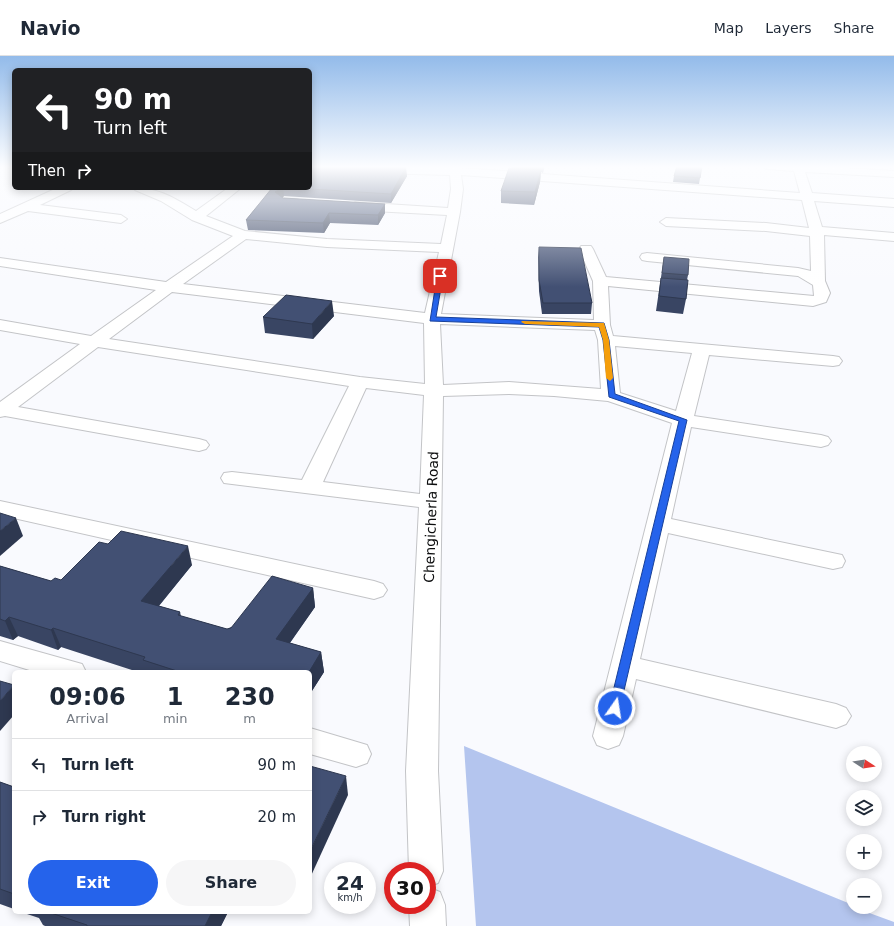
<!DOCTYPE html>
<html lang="en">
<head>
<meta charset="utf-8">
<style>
	:root { --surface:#fff; --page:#f6f6f7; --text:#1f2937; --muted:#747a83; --line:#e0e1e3; --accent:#2563eb }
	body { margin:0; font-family:"DejaVu Sans",sans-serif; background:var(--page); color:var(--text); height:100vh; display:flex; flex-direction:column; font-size:15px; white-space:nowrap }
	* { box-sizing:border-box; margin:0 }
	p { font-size:13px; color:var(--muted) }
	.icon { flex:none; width:22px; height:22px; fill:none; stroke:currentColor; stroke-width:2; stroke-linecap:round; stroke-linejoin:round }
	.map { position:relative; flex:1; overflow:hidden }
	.sheet { position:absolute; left:12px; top:614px; width:300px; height:244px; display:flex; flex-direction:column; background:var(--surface); border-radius:6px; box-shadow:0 2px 10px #0003 }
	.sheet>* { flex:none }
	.banner { position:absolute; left:12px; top:12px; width:300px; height:122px; border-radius:6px; box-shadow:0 2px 10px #0003; background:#202124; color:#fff; overflow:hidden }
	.needle { width:26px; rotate:102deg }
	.buttons { position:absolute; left:846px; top:690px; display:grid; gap:8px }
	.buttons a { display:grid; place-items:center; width:36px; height:36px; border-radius:50%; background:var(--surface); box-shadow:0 2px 10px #0003; font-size:20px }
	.speed { position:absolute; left:324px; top:806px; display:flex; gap:8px; font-size:20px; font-weight:700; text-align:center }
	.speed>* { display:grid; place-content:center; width:52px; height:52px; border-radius:50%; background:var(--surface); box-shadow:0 2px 10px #0003; line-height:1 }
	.speed small { font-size:10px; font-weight:400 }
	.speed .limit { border:6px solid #d22; background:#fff; color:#111 }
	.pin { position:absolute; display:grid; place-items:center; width:34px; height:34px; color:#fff; margin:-17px; border-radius:8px; box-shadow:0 2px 6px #0006 }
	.me { position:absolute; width:44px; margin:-22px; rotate:13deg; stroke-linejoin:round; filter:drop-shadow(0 0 3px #0008) }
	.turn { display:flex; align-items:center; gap:14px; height:84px; padding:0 16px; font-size:18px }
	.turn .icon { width:52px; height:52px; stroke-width:2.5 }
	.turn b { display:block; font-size:28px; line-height:34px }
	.then { display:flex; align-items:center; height:38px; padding:0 16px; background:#0003; gap:8px; font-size:15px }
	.eta { display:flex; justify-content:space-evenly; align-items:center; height:68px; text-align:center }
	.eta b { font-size:24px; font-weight:700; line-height:28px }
	.primary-button { display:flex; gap:8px; margin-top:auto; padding:8px 16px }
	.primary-button a { flex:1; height:46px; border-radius:24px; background:var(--accent); color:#fff; font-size:16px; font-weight:700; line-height:46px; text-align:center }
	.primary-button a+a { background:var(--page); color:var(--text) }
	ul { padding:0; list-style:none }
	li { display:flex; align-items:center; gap:12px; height:52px; padding:0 16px; border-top:1px solid var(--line) }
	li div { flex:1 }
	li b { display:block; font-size:15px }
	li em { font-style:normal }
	header { display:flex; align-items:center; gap:24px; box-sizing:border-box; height:56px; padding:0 20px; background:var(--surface); border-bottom:1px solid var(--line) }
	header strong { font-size:19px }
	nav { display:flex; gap:22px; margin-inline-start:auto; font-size:14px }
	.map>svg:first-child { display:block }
	.water { fill:#b4c5ee }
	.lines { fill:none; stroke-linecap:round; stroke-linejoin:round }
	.street-casing { stroke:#c3c4c7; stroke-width:2 }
	.street { fill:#fff; fill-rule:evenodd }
	.wall { fill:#394563 }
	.shaded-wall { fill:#2e3850 }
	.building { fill:#425073; stroke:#2e3850 }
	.route { fill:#2563eb; stroke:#184099 }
	.slow { fill:#f59e0b }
	.labels { text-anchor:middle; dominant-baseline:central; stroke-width:4; stroke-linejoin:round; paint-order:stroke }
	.street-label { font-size:14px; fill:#0c0d0e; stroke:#fff }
</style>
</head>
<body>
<header>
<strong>Navio</strong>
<nav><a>Map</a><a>Layers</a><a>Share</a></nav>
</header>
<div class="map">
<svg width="894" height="870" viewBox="0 0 894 870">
	<rect width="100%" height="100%" fill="#f9fafe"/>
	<path class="water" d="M464,690l389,159v2l41,15v4h-418z"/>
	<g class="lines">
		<defs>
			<g id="street">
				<path d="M451,110h10v2l339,25 -6,-22 -26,-2 -4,-1 -1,-2h52l79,5v6l-89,-5 7,21 82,6v8l-80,-6 8,26 72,6v8l-70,-6 1,46 5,12 -4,9 -13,4 -205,-20 2,39 3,11 220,20 6,1 3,4 -3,4 -6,1 -124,-11 -15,61 127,19 7,2 3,4 -3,4 -7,2 -130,-20 -20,92 171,36 3,6 -3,6 -9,2 -165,-36 -28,126 196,45 10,4 5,8 -5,8 -10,4 -200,-49 -13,57 -4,9 -11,4 -11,-4 -4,-9 79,-313 -64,-22 -54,-5 -45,-2 -66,2 -5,375 5,100 -5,12 -11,4v-16h-18l-3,-100 13,-264 -187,-23 -8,-1 -3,-5 3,-5 8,-1 70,8 47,-94 -251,-39 -80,60 181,32 7,2 3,4 -3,4 -7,2 -194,-35 -5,1v-15l80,-58 -80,-14v-10l91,16 65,-46 -156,-24v-8l166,24 67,-46 -41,-16 -31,-19 -26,-11 -2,-2c27,0 41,10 63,23l32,-23h13l-35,28 39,15 82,8 114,5 6,-29 -92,-5 -6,-4 6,-4 93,6 3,-19 -1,-14 -73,-2 -6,-3 6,-3 73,1zM461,119l341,25 7,28 -43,-5 -100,-5 -6,4 6,4 100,5 44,5 1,35 -13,-3 -151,-15 -5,1 -2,3 2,3 5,1 151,15 15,9 1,11 -208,-19 -13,-28 -2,-3h-10l-2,3 14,32 1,39 -153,-6 19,-102 3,-23zM246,183l81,8 112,5 -14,61 -242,-29zM172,236l252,31 1,61 -65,-7 -251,-38zM440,268l155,6 3,10 3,49 -92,-7 -66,3zM615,290l77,7 -16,58 -56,-18zM366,332l58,7 -4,99 -97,-12z"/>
				<path d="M57,132h16l-2,2 -31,15 81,10 6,4 -6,4 -93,-12 -28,12v-9z"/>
				<path d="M0,445l374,80 9,3 4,6 -4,6 -9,3 -374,-84z"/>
				<path d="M0,585l82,23 4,8h-50l-36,-11z"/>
				<path d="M310,672l57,17 4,9 -4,9 -11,4 -46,-13z"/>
				<path d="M427,831l13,5 5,13 1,21h-36l-1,-21h18z"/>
			</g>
		</defs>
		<use href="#street" class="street-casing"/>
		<use href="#street" class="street"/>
	</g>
	<g class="wall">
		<path d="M310,110h103l-1,1h-8l3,9 -16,27 -107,-7 -2,2 103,6v9l-7,12 -48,-2 -6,10 -76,-3 -2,-10 26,-32h38z"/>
		<path d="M512,110h33l-2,7 -2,-1 -1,10 -6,23 -33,-2v-12l11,-23z"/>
		<path d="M702,110l-3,18 -26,-2 1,-6z"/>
		<path d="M539,191l53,56 -1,11h-49l-3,-23 -1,-34z"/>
		<path d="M664,201l24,18 -1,5 -1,19 -3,15 -27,-3z"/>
		<path d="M334,260l-21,23 -48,-6 -2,-16z"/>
		<path d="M192,509l-33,41 21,6 1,4 46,13 86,-41 2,19 -25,36 31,9 3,20 -14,22v-22h-172l-77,-25 -3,3 -40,-14 -5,4 -13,-4v-70l51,15 10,-1z"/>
		<path d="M0,726l14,5v122l-14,-5z"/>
		<path d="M21,856h207l-7,14h-176l-2,-1 -4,-7z"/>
	</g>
	<g class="shaded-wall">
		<path d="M406,111l1,9 -16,27v-9z"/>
		<path d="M541,114l-1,12 -6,23 1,-13z"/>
		<path d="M282,132h1l1,8 -7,6 -2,-10z"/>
		<path d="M385,148v9l-7,12v-10z"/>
		<path d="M329,157l1,10 -6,10 -1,-10z"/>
		<path d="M332,245l2,15 -21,23 -1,-15z"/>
		<path d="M16,462l7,18 -23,20v-25z"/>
		<path d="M188,490l4,19 -45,55 -6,-19z"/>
		<path d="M313,532l2,19 -36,51 -3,-19z"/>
		<path d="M9,561l9,19 -5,4 -8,-19z"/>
		<path d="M53,572l8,19 -3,3 -7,-20z"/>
		<path d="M321,596l3,20 -14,22v-22h-1z"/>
		<path d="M14,629v30l-14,16v-30z"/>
		<path d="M346,720l2,19 -38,83v-27z"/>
		<path d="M212,856h16l-7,14h-16z"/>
	</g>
	<g class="building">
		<path d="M310,110h52l44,1 -15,27 -96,-6h15z"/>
		<path d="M677,110h25l-2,12 -26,-2z"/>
		<path d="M509,112l32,2 -6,22 -34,-1z"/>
		<path d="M272,132h10l-7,4 8,6 102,6 -7,11 -49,-2 -6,10 -77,-3z"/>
		<path d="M539,191l42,1 11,55h-49l-4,-23z"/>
		<path d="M664,201l25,2 -1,16 -26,-2z"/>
		<path d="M661,222l27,2 -2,19 -27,-3z"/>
		<path d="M286,239l46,6 -20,23 -49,-7z"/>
		<path d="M0,457l16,5 -16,13z"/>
		<path d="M121,475l67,15 -47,55 39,11 -2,3 49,14 4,-1 41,-52 41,12 -37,51 45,13 -12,20h-129l-37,-12 2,-3 -92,-29 -2,2 -42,-13 -4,4 -5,-2v-53l51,15 4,-3 6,2 38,-38 9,2z"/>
		<path d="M0,625l14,4 -14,16z"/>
		<path d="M310,710l36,10 -36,75z"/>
		<path d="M0,726l14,5v107l-14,-5z"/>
		<path d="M48,856h164l-7,14h-118v-1z"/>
	</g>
	<linearGradient id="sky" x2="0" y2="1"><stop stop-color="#93bbea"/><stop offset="0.48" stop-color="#fcfdff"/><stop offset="1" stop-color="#fcfdff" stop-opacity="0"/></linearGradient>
	<rect width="894" height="231" fill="url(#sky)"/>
	<path class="route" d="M440,219l3,1 -7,41 168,6 5,17 6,54 72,26 -68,292 -4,1 -5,-1 -1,-4 70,-287 -70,-24 -6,-57 -4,-13 -169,-6 7,-45z"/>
	<path class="slow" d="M522,265l82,2 5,17 4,38 -3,3 -4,-3 -3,-38 -4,-13 -74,-3 -4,-2z"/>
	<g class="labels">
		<g class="street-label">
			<text transform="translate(431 461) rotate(-88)">Chengicherla Road</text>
		</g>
	</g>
</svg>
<div class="buttons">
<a><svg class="needle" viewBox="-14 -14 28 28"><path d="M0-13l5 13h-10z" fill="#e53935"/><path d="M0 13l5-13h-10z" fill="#747a83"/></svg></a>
<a><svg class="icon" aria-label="layers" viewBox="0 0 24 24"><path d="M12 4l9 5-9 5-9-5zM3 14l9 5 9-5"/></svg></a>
<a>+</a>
<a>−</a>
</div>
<div class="speed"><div>24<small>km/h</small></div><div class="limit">30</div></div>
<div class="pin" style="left:440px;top:220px;background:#d93025"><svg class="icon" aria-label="arrive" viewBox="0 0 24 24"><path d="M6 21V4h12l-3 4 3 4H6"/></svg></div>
<svg class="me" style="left:615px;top:652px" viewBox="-20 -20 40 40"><circle r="17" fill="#2563eb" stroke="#fff" stroke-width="3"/><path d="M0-11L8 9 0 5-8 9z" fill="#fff"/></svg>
<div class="banner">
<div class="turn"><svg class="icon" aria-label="left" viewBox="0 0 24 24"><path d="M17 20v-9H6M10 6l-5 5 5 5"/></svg><div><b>90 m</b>Turn left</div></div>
<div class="then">Then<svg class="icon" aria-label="right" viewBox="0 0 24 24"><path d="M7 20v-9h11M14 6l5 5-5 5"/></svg></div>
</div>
<section class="sheet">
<div class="eta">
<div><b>09:06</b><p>Arrival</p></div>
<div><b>1</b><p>min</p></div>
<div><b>230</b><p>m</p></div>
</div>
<ul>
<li><svg class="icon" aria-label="left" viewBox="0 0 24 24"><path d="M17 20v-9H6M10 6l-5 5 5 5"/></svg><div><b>Turn left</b></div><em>90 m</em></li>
<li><svg class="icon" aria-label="right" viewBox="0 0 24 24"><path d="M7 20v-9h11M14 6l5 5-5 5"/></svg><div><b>Turn right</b></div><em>20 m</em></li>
</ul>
<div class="primary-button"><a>Exit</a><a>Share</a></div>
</section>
</div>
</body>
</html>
